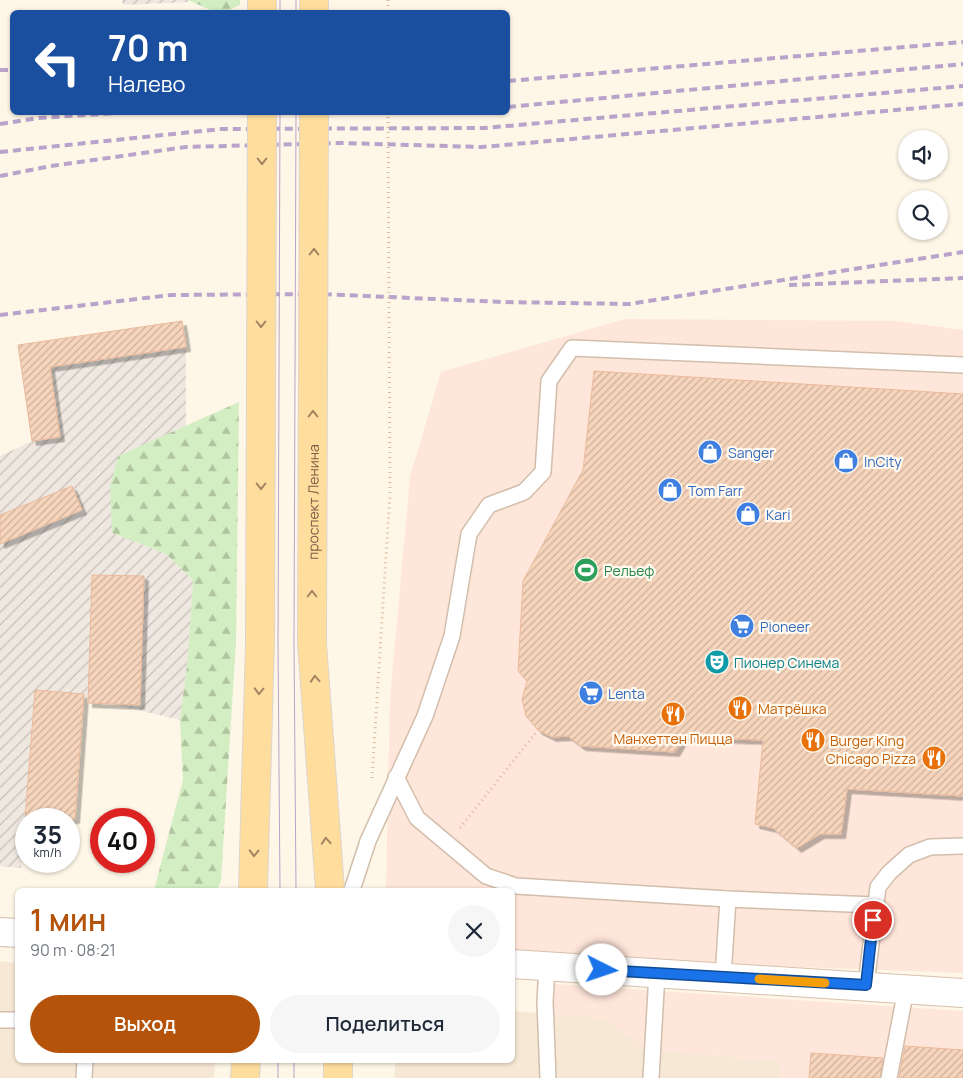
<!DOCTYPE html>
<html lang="ru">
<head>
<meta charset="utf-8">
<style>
	:root { --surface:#fff; --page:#f6f6f7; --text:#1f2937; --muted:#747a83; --accent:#b45309 }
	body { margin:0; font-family:Manrope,sans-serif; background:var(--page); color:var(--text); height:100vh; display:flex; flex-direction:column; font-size:19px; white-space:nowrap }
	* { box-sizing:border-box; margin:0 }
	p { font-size:16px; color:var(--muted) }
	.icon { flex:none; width:28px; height:28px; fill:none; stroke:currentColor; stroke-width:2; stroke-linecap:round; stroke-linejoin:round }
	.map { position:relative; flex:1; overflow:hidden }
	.drawer { position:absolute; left:15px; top:888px; width:500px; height:175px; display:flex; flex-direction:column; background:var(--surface); border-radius:8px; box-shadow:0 1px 4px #0004 }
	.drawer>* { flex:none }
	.hud { position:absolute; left:10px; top:10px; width:500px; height:105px; border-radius:8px; box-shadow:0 1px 4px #0004; background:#1a4fa0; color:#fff; overflow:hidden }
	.fabs { position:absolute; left:898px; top:130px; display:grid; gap:10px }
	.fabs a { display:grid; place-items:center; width:50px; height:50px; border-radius:50%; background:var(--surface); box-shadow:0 1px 4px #0004; font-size:25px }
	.speed { position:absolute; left:15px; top:808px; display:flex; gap:10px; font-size:25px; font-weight:700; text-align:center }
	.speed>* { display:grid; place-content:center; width:65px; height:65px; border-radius:50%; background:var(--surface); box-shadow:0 1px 4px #0004; line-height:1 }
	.speed small { font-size:12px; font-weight:400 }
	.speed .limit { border:8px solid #d22; background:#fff; color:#111 }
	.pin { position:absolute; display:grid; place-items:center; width:42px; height:42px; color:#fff; margin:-21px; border:2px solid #fff; border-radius:50%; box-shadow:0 1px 5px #0007 }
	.me { position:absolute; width:55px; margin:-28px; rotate:94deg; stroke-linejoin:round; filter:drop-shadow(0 0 4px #0008) }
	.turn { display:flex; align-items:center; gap:18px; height:105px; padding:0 15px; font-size:22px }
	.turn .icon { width:65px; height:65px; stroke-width:2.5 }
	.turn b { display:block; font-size:35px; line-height:42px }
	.round { display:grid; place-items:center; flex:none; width:52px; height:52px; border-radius:26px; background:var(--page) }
	.summary { display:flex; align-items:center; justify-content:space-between; height:85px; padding:0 15px }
	h1 { font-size:30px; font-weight:600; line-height:38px; color:var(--accent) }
	.cta { display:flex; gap:10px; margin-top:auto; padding:10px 15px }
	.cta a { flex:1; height:58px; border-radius:30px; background:var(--accent); color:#fff; font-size:20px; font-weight:600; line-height:58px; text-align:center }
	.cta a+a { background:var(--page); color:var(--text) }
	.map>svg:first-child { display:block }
	.residential { fill:#f7e8d5 }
	.commercial { fill:#ffe6da }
	.industrial { fill:url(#industrial-furrows) }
	.forest { fill:url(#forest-firs) }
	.building { fill:url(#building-hatch); stroke:#ebbb9b; filter:url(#shadow) }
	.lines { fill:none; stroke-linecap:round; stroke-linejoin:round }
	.lane-casing { stroke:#d2beab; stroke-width:18 }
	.street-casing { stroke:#d2beab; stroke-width:30 }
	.secondary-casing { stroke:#d8c0aa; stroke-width:30 }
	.primary-casing { stroke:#ddd5cf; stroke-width:30 }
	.path { stroke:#dcb89e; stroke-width:3; stroke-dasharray:1 4; stroke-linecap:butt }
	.lane { stroke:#fff; stroke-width:15 }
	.street { stroke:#fff; stroke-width:28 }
	.secondary { stroke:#fff; stroke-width:28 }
	.primary { stroke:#ffdd9d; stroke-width:28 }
	.tram { stroke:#b9a3ca; stroke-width:1 }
	.rail { stroke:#b9a3ca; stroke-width:4; stroke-dasharray:8 5; stroke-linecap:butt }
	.primary-bridge-casing { stroke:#ddd5cf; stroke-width:30; stroke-linecap:butt }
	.path-bridge { stroke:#dcb89e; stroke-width:3; stroke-dasharray:1 4; stroke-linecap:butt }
	.primary-bridge { stroke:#ffdd9d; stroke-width:28 }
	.oneway { stroke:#a38362 }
	.route-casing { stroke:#114b97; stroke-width:12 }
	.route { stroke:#1a73e8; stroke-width:9 }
	.slow { stroke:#f59e0b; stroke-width:9 }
	.labels { text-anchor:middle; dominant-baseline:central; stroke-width:4.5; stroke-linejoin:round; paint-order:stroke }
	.shop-label { font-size:14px; fill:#366cbe; stroke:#fff9ef; text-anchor:start }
	.street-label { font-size:14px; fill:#7b5c48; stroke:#fff9ef }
	.leisure-label { font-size:14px; fill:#27864d; stroke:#fff9ef; text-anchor:start }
	.culture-label { font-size:14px; fill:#0d838f; stroke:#fff9ef; text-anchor:start }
	.food-label { font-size:14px; fill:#c56008; stroke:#fff9ef; text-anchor:start }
</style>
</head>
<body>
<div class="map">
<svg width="963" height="1078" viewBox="0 0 963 1078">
	<defs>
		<pattern id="industrial-furrows" width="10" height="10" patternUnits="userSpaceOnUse" patternTransform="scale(1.25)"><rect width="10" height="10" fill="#efe8e1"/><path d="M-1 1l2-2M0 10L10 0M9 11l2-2" fill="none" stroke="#c7bfb8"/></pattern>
		<pattern id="forest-firs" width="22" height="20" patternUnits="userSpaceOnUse" patternTransform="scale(1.25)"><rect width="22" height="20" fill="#d3eec3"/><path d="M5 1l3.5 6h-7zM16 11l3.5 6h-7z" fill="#b0c4a0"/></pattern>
		<pattern id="building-hatch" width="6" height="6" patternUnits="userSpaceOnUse" patternTransform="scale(1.25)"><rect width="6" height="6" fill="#f6d5bc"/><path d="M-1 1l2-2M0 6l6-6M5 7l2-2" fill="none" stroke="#ccb09b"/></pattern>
		<filter id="shadow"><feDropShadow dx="4.5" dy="4.5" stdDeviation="0" flood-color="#0004"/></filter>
	</defs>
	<rect width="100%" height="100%" fill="#fef6e7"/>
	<g class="residential">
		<path d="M0,961l17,2 1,97h197l-1,18h-214z"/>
		<path d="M513,1011l92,7 43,32 132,11v17h-386l2,-18h116z"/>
	</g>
	<g class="commercial">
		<path d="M625,319l271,2 67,9v643l-450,-16 -1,-67h-126l4,-191 20,-222 31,-105z"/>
		<path d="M554,984l409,27v67h-183v-17l-132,-11 -43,-32 -52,-3z"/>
	</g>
	<g class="industrial">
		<path d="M122,0h66v2l-65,3z"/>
		<path d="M182,321l4,26v79l-68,30 -6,77 54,21 27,26 -5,77 -8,63 -112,-27 -33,-3 -14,178 -21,-2v-410l32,-15 -14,-96z"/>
	</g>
	<g class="forest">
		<path d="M188,0h52v5l-15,7h-10z"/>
		<path d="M239,402l-3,240 -15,239 -4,9h-63l29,-110 -3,-60 8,-63 5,-77 -27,-26 -54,-21 -2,-46 8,-31z"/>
	</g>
	<g class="building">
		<path d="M182,321l4,26 -136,20 10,70 -28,4 -14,-96z"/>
		<path d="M594,371l369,23v402l-116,-7 -6,45h-21l-23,14 -24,-20 -18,-4 8,-84 -79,-3 -9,15 -94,-6 -13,-10 -16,1 -14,-7 -12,-14 -4,-17 5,-18 -9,-10 5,-90 60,-111z"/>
		<path d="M72,486l10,24 -82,34v-29z"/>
		<path d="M92,575l52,1 -4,129 -52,-2z"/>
		<path d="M35,690l49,4 -9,125h-50z"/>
		<path d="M905,1046l58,4v28h-64z"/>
		<path d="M811,1053l72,5 -3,20h-71z"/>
	</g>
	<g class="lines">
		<defs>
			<g id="lane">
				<path d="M396,777l21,41 69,58 30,10 212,13 147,6"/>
				<path d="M352,890l16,-49 57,-125 27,-80 17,-102 20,-29 35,-13 19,-20 6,-91 23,-33 391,17"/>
				<path d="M547,966l-2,36 3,76"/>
				<path d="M723,977l5,-78"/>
				<path d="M866,985l12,-98 11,-14 20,-18 21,-8 33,-1"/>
				<path d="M0,1020h18"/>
				<path d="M84,1078l1,-18"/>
				<path d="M651,1078l6,-105"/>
				<path d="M889,1078l17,-89"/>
			</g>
			<path id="street" d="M0,932l18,1"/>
			<path id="secondary" d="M512,964l451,29"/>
			<g id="primary">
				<path d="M262,12v-12"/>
				<path d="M314,12v-12"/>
				<path d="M312,643l18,247"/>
				<path d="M253,890l7,-248"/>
				<path d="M245,1078l1,-18"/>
				<path d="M338,1078v-18"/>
			</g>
		</defs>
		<use href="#lane" class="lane-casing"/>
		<use href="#street" class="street-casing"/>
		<use href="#secondary" class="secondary-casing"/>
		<use href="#primary" class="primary-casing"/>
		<g class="path">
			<path d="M388,0v12"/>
			<path d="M372,778l18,-284"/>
			<path d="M460,828l78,-98"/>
		</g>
		<use href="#lane" class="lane"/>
		<use href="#street" class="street"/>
		<use href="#secondary" class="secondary"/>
		<use href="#primary" class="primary"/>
		<g class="tram">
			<path d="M280,12v-12"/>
			<path d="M296,12v-12"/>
			<path d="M280,112l-2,530 2,248"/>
			<path d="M296,112l-2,531 2,247"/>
			<path d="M278,1078v-18"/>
			<path d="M294,1078v-18"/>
		</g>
		<g class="rail">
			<path d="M0,70h12"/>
			<path d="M508,81l455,-39"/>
			<path d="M508,107l455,-43"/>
			<path d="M0,124l39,-6 93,-6"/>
			<path d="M0,152l221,-23 263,-1 479,-42"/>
			<path d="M0,176l51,-10 135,-19 154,-4 142,4 481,-43"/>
			<path d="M789,285l174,-7"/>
			<path d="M0,315l171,-20 150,-1 181,8 127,2 334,-52"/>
		</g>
		<defs>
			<g id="primary-bridge">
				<path d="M260,642l2,-530"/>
				<path id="s1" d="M312,643l2,-531"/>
			</g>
		</defs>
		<use href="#primary-bridge" class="primary-bridge-casing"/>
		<path class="path-bridge" d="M388,112l2,382"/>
		<use href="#primary-bridge" class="primary-bridge"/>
	</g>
	<defs><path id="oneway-chevron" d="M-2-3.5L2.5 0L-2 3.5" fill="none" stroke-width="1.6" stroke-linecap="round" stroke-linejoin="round" transform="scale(1.25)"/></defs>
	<g class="oneway">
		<use href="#oneway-chevron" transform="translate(262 161) rotate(90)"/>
		<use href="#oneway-chevron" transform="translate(314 252) rotate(-90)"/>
		<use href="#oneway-chevron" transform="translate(261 324) rotate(90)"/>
		<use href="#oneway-chevron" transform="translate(313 414) rotate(-90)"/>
		<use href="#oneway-chevron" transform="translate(261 486) rotate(90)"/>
		<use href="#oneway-chevron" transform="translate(312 594) rotate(-90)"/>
		<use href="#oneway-chevron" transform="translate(315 679) rotate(-94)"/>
		<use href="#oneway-chevron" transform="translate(259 691) rotate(92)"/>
		<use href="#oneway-chevron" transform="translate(326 841) rotate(-94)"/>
		<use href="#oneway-chevron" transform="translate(254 853) rotate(92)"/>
	</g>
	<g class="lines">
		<defs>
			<path id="route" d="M602,970l264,15 7,-65"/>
		</defs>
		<use href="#route" class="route-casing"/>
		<use href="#route" class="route"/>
		<path class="slow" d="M759,979l66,4"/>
	</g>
	<defs>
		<symbol id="shop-disc" viewBox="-11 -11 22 22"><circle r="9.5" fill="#3f7fe0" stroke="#fff9ef"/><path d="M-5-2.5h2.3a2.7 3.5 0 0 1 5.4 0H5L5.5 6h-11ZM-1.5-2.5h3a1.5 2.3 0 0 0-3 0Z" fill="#fff"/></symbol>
		<symbol id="stadium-disc" viewBox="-11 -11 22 22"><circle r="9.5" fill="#2e9e5b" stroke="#fff9ef"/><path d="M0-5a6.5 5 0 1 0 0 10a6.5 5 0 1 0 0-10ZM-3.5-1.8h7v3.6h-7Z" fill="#fff"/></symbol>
		<symbol id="supermarket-disc" viewBox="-11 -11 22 22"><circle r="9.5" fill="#3f7fe0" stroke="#fff9ef"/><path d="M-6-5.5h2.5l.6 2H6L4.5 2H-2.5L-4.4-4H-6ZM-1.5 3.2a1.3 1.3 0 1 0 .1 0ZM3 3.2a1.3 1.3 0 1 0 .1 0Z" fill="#fff"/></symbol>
		<symbol id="theatre-disc" viewBox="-11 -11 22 22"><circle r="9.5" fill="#0f9aa8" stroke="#fff9ef"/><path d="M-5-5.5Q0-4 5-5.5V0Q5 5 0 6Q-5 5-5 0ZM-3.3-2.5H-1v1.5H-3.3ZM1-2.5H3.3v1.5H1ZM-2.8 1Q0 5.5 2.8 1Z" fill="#fff"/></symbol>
		<symbol id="restaurant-disc" viewBox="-11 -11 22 22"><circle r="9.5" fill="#e8710a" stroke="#fff9ef"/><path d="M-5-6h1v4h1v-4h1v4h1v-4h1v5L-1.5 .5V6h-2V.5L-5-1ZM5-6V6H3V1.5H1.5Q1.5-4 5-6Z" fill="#fff"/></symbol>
	</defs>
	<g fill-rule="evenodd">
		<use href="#shop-disc" x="696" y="438" width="28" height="28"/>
		<use href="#shop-disc" x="832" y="447" width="28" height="28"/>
		<use href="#shop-disc" x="656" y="476" width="28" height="28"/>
		<use href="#shop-disc" x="734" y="500" width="28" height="28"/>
		<use href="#stadium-disc" x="572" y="556" width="28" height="28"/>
		<use href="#supermarket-disc" x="728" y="612" width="28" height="28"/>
		<use href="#theatre-disc" x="703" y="648" width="28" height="28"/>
		<use href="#supermarket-disc" x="577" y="679" width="28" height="28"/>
		<use href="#restaurant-disc" x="726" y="694" width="28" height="28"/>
		<use href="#restaurant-disc" x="659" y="700" width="28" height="28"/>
		<use href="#restaurant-disc" x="799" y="726" width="28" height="28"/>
		<use href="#restaurant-disc" x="920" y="744" width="28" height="28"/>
	</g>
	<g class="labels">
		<g class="shop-label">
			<text x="728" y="452">Sanger</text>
			<text x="864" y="461">InCity</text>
			<text x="688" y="490">Tom Farr</text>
			<text x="766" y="514">Kari</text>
			<text x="760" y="626">Pioneer</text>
			<text x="608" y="693">Lenta</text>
		</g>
		<g class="street-label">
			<text stroke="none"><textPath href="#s1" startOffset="141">проспект Ленина</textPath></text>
		</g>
		<g class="leisure-label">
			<text x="604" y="570">Рельеф</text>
		</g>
		<g class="culture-label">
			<text x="734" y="662">Пионер Синема</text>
		</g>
		<g class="food-label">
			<text x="758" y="708">Матрёшка</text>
			<text x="673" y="738" text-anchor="middle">Манхеттен Пицца</text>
			<text x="830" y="740">Burger King</text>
			<text x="916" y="758" text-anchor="end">Chicago Pizza</text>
		</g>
	</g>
</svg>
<div class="fabs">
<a><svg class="icon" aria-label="sound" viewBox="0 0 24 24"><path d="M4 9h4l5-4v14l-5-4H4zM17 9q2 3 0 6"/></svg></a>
<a><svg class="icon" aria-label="search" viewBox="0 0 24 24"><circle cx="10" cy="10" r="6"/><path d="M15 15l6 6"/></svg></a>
</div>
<div class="speed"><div>35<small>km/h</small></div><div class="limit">40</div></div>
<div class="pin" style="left:873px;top:920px;background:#d93025"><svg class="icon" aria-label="arrive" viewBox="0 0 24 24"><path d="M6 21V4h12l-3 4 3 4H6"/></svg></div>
<svg class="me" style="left:602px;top:970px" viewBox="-20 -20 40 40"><circle r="19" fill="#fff"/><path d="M0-13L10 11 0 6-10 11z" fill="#1a73e8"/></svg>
<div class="hud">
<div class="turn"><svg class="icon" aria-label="left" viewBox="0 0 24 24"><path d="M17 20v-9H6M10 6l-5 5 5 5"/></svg><div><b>70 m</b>Налево</div></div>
</div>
<section class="drawer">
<div class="summary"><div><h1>1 мин</h1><p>90 m · 08:21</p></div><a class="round"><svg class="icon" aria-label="close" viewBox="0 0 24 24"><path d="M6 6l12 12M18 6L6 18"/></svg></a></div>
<div class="cta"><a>Выход</a><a>Поделиться</a></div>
</section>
</div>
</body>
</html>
